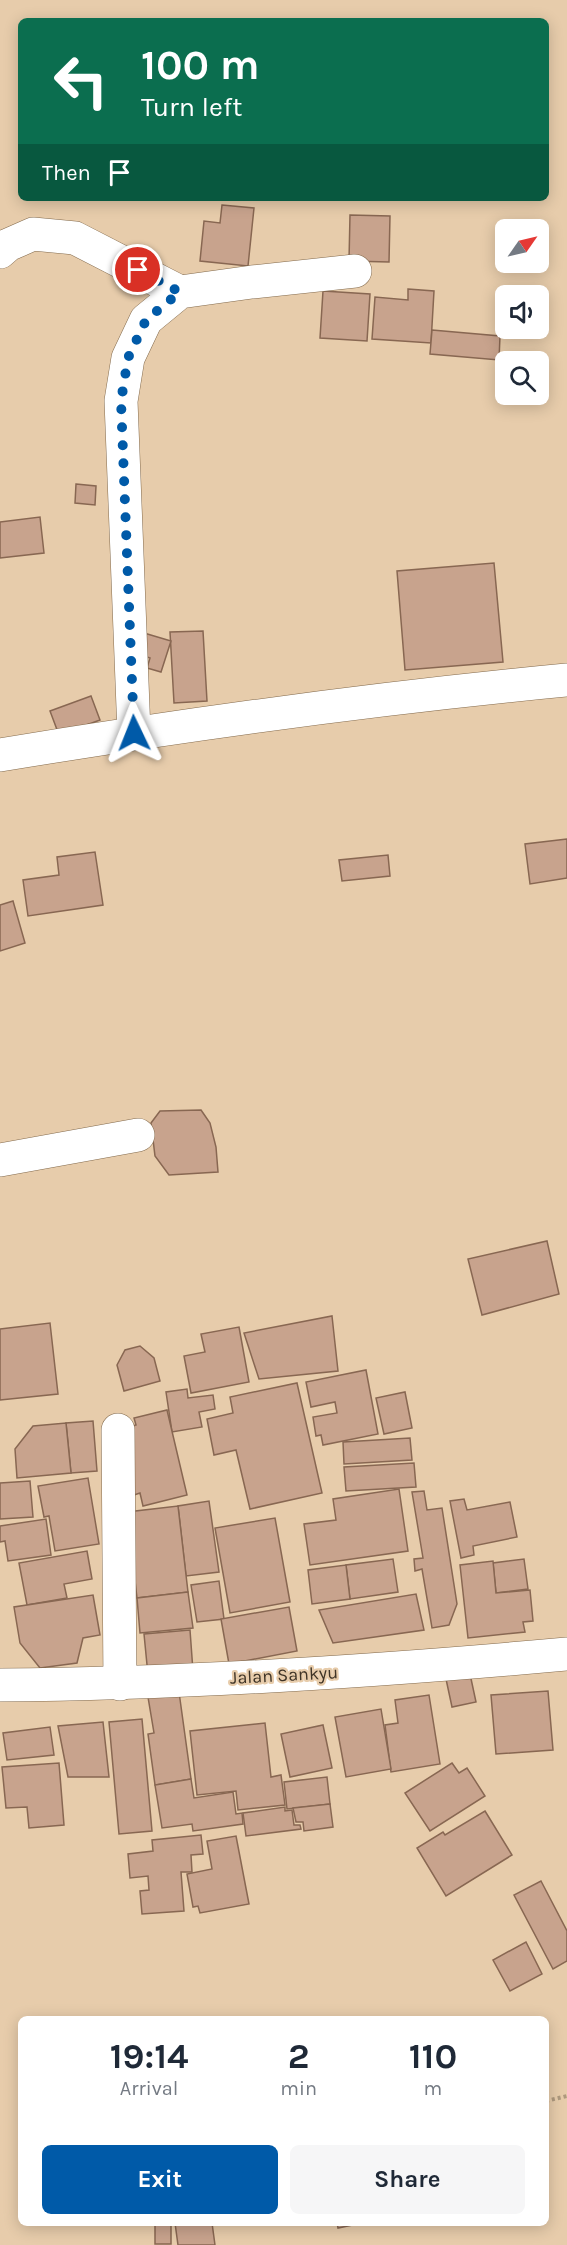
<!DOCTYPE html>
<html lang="en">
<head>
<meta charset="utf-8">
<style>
	:root { --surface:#fff; --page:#f6f6f7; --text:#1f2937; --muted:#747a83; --accent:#005aa8 }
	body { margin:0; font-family:Karla,sans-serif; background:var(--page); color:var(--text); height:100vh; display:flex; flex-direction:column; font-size:22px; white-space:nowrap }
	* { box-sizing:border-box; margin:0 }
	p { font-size:20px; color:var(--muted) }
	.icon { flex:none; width:33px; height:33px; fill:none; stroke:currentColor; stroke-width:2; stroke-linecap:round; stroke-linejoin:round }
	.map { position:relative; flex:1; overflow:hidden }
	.sheet { position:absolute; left:18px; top:2016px; width:531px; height:210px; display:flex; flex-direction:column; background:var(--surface); border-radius:9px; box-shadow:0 3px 15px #0003 }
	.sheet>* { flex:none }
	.top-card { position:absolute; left:18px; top:18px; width:531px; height:183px; border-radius:9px; box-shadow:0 3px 15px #0003; background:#0b6e4f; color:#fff; overflow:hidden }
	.needle { width:39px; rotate:56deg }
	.buttons { position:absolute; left:495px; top:219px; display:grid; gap:12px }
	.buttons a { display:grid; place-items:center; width:54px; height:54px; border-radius:9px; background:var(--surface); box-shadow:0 3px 15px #0003; font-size:30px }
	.pin { position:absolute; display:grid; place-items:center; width:51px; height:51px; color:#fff; margin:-26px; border:3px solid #fff; border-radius:50%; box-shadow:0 2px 6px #0007 }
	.me { position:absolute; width:66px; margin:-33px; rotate:358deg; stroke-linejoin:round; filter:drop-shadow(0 0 4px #0008) }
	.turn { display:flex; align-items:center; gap:21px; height:126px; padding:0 24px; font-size:27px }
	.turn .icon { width:78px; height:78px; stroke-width:2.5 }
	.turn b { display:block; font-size:42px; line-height:51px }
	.then { display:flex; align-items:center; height:57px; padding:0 24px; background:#0003; gap:12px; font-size:22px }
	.eta { display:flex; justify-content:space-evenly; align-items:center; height:102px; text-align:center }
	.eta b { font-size:36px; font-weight:700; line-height:42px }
	.cta { display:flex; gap:12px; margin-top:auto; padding:12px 24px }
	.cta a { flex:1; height:69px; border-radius:9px; background:var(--accent); color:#fff; font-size:24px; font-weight:700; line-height:69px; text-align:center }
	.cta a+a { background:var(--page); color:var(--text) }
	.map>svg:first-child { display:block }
	.building { fill:#c8a38d; stroke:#886752; stroke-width:1.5 }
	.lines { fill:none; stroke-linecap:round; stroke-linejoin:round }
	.minor-casing { stroke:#836a4c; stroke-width:34 }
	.path { stroke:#ae997e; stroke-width:4; stroke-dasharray:3 3; stroke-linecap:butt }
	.minor { stroke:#fff; stroke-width:33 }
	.route { stroke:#005aa8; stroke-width:10; stroke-dasharray:0 18 }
	.labels { text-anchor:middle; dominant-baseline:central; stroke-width:4.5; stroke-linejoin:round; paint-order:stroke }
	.street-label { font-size:18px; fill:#3e3326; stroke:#e7ccab }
</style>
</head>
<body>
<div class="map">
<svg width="567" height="2245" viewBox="0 0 567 2245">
	<rect width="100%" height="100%" fill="#e7ccab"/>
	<g class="building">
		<path d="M222,205l32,3 -6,58 -48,-5 4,-40 16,2z"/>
		<path d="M350,215l40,1 -1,46 -40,-1z"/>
		<path d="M408,289l26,2 -3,52 -59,-4 3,-42 33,3z"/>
		<path d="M323,291l47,3 -3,47 -47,-3z"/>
		<path d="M432,330l68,6 -1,24 -69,-6z"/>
		<path d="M76,484l20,2 -1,19 -20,-2z"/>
		<path d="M40,517l4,36 -44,5v-36z"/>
		<path d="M494,563l9,99 -98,8 -8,-99z"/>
		<path d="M203,631l4,70 -33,2 -4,-71z"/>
		<path d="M144,633l27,8 -10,31 -14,-4 3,-10 -12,-4z"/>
		<path d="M91,696l9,24 -41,15 -9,-24z"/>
		<path d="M567,839v39l-37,6 -5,-40z"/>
		<path d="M95,852l8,53 -75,11 -5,-36 36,-5 -2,-18z"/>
		<path d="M388,855l2,21 -48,5 -3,-21z"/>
		<path d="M13,901l12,42 -25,8v-46z"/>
		<path d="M201,1110l9,13 6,24 2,25 -49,3 -14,-19 -4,-33 9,-12z"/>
		<path d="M547,1241l12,53 -77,21 -14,-56z"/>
		<path d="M332,1316l6,55 -79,8 -15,-46z"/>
		<path d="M50,1323l8,71 -58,6v-71z"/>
		<path d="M239,1327l10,55 -58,11 -7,-37 21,-4 -4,-18z"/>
		<path d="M140,1346l14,12 6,23 -36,10 -7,-26 8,-15z"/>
		<path d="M366,1370l12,64 -55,11 -2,-10 -5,1 -3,-19 24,-4 -2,-11 -24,5 -5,-25z"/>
		<path d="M297,1383l25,110 -72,16 -14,-59 -22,5 -7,-36 26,-6 -3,-16z"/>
		<path d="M187,1389l1,9 25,-3 2,14 -16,3 3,15 -30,5 -6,-40z"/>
		<path d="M405,1392l7,36 -28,6 -8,-36z"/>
		<path d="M167,1410l20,85 -44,11 -3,-13 -9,3 -8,-68 13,-3 -2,-7z"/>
		<path d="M93,1421l4,50 -26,2 -5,-50z"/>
		<path d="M66,1423l5,50 -54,5 -2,-29 18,-23z"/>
		<path d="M410,1438l2,22 -68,4 -1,-22z"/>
		<path d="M414,1463l2,24 -70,4 -2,-24z"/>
		<path d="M88,1478l11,66 -44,7 -6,-35 -5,1 -6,-31z"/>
		<path d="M30,1481l3,36 -33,2v-36z"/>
		<path d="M399,1489l9,62 -98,14 -6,-41 32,-4 -3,-21z"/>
		<path d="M424,1491l3,19 15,-2 15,96 -8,21 -17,3 -10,-59 -7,2 -1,-12 9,-1 -11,-66z"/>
		<path d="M464,1499l3,11 43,-8 7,35 -44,9 1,9 -13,3 -11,-57z"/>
		<path d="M209,1501l10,71 -33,4 -8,-70z"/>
		<path d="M178,1506l10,86 -51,6 -10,-86z"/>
		<path d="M275,1518l15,84 -60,11 -15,-85z"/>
		<path d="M46,1519l5,36 -43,6 -3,-20 -5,1v-16z"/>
		<path d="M87,1551l5,28 -28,5 3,14 -40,7 -8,-42z"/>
		<path d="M393,1559l5,33 -48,7 -4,-34z"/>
		<path d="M524,1559l4,30 -32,4 -3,-30z"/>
		<path d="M493,1561l3,32 34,-3 3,31 -10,1 2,10 -57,6 -8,-73z"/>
		<path d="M346,1565l4,34 -38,5 -4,-34z"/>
		<path d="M219,1581l5,38 -27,3 -6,-37z"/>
		<path d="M188,1592l5,36 -53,5 -3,-35z"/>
		<path d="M416,1594l8,36 -91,13 -14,-33z"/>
		<path d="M93,1595l7,40 -17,3 -6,25 -37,5 -20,-25 -6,-36z"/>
		<path d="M289,1607l8,44 -68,13 -8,-45z"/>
		<path d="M190,1630l3,41 -45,4 -4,-41z"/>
		<path d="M470,1674l6,28 -24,5 -6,-28z"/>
		<path d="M548,1691l5,59 -57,4 -5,-59z"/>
		<path d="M179,1692l12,87 -36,6 -7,-51 6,-1 -6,-36z"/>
		<path d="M429,1695l11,69 -49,8 -6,-47 13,-2 -3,-23z"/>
		<path d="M381,1709l10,60 -45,8 -11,-60z"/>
		<path d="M142,1719l10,112 -33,3 -10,-112z"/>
		<path d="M103,1722l6,55h-41l-10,-51z"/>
		<path d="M265,1723l6,54 10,-2 4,30 -47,5 -2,-19 -39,4 -7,-64z"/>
		<path d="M323,1725l9,43 -42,9 -9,-43z"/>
		<path d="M50,1727l4,28 -47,5 -4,-27z"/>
		<path d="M59,1763l5,62 -35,3 -2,-21 -21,1 -4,-41z"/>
		<path d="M452,1763l7,10 8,-5 18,28 -55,35 -25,-38z"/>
		<path d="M327,1777l3,27 -43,5 -3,-27z"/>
		<path d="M191,1779l3,19 39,-6 3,22 6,-1 1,11 -50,7 -1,-7 -30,4 -7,-43z"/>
		<path d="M330,1804l3,23 -29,4 -1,-9h-7l-3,-14z"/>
		<path d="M285,1807v4l7,-1 2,15h6l1,4 -55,7 -3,-23z"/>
		<path d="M485,1811l27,44 -66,41 -29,-48 26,-16 2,3z"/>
		<path d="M201,1835l2,19 -12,1 1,17h-11l3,39 -42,3 -2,-23 9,-1 -1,-14 -18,2 -2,-24 25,-3 -1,-11z"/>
		<path d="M236,1836l13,68 -49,9 -2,-7 -5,1 -6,-33 25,-5 -5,-28z"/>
		<path d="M541,1881l26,50v30l-14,8 -39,-74z"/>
		<path d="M526,1942l16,32 -32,17 -17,-31z"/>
		<rect x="155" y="2223" width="16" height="21"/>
		<path d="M175,2223h37l3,22h-37z"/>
		<path d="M337,2223h25l-24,5z"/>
	</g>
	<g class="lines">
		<defs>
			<g id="minor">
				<path d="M0,252l8,-7 25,-11 42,4 105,54"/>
				<path d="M134,733l-13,-332 7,-43 18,-38 34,-28 72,-10 103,-11"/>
				<path d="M0,755c188,-31 377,-57 567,-75"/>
				<path d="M0,1160l138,-25"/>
				<path d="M118,1430l2,254"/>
				<path d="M0,1685c190,-1 378,-14 567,-31"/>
			</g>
		</defs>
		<use href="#minor" class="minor-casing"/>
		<path class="path" d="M546,2101l21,-5"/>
		<use href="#minor" class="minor"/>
	</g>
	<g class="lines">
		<path class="route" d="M134,733l-13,-332 7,-43 18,-38 34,-28 -42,-22"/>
	</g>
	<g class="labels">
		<g class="street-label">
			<text transform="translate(284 1675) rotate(-3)">Jalan Sankyu</text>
		</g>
	</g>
</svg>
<div class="buttons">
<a><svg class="needle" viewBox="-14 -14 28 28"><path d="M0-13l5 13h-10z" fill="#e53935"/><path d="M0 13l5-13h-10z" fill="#747a83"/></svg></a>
<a><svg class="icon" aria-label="sound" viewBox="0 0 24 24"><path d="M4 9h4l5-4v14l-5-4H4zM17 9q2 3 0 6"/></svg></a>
<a><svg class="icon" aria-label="search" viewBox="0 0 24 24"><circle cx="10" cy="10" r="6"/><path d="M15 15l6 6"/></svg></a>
</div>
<div class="pin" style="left:138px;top:270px;background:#d93025"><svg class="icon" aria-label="arrive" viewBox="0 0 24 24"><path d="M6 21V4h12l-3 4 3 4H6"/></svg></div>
<svg class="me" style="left:134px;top:733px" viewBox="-20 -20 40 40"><path d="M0-17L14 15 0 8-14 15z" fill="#005aa8" stroke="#fff" stroke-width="4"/></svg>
<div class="top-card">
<div class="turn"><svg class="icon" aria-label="left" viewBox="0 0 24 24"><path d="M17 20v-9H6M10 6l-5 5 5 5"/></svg><div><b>100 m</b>Turn left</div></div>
<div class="then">Then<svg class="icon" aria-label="arrive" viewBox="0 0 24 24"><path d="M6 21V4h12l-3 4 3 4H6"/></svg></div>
</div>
<section class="sheet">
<div class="eta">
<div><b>19:14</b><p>Arrival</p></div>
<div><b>2</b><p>min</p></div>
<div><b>110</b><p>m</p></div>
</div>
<div class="cta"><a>Exit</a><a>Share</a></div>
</section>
</div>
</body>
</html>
